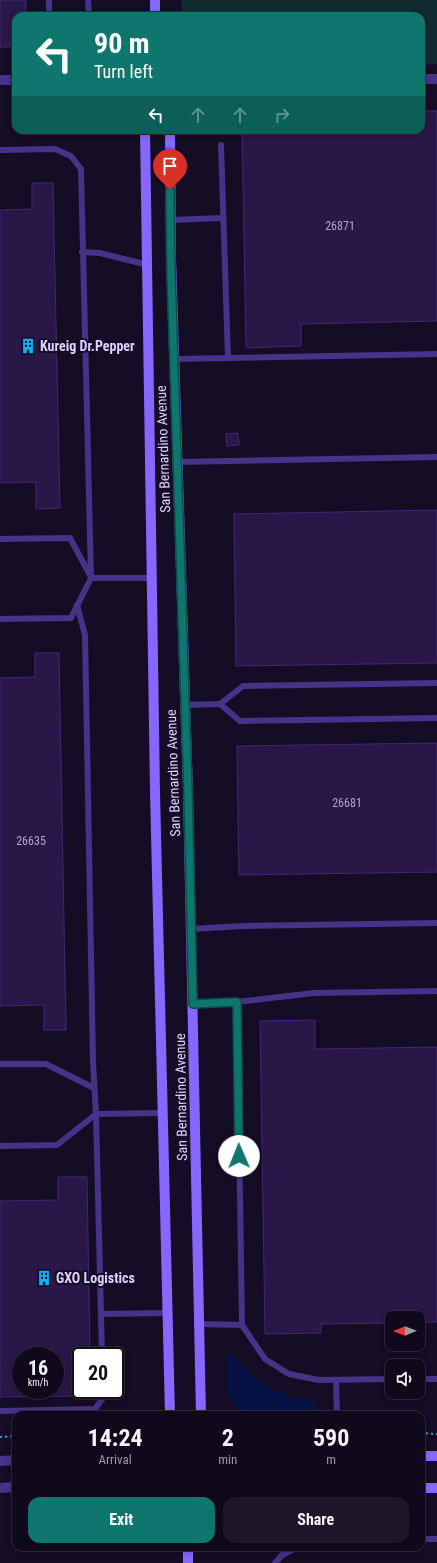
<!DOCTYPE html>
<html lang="en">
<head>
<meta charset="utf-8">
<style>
	:root { --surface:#10091c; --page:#1e1729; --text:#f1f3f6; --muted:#9c9aa3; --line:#302a3b; --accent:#0f766e }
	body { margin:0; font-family:"Roboto Condensed",sans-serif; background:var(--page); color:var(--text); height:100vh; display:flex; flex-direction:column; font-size:15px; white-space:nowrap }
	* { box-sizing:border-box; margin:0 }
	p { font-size:13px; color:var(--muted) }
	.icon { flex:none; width:22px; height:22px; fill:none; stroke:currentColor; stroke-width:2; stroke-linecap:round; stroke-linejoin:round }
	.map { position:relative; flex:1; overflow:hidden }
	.details { position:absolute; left:12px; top:1411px; width:413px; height:140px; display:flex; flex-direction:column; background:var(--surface); border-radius:12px; box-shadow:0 2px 6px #0003,0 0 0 1px var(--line) }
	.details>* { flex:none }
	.guide { position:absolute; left:12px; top:12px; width:413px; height:122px; border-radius:12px; box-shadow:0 2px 6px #0003,0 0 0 1px var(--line); background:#0f766e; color:#fff; overflow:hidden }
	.needle { width:26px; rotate:269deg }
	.fabs { position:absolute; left:385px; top:1311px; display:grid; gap:8px }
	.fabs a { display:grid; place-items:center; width:40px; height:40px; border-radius:8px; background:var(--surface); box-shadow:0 2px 6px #0003,0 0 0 1px var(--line); font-size:20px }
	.speed { position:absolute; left:12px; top:1347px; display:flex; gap:8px; font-size:20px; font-weight:700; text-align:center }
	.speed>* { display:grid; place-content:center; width:52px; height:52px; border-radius:50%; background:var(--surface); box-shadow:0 2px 6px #0003,0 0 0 1px var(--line); line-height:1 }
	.speed small { font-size:10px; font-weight:400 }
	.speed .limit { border:2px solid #111; border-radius:6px; background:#fff; color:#111 }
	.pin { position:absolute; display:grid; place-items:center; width:34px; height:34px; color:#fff; margin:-41px -17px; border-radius:50% 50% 50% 0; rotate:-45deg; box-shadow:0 0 4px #0007 }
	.pin .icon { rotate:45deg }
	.me { position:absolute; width:44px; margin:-22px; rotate:359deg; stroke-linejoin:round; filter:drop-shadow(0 0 3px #0008) }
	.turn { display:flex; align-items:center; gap:14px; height:84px; padding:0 16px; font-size:18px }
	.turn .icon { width:52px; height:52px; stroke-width:2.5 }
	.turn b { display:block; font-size:28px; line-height:34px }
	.lanes { display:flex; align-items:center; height:38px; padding:0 16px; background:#0003; justify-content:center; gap:20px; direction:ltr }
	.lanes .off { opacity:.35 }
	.eta { display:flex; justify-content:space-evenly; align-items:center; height:68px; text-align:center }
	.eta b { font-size:24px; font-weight:700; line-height:28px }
	.button { display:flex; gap:8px; margin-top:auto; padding:8px 16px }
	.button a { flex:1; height:46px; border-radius:12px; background:var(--accent); color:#fff; font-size:16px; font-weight:700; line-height:46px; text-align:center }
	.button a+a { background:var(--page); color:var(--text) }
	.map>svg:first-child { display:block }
	.green { fill:#0f2b2f }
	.water { fill:#051145 }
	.building { fill:#291748; stroke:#442676; fill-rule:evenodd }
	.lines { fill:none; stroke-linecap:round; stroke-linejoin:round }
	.path { stroke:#24adc0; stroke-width:2; stroke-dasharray:2 3; stroke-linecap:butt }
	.service { stroke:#453388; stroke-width:6 }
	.tertiary { stroke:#453388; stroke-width:10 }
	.secondary { stroke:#8667ff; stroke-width:10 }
	.route-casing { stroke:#0a4d48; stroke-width:10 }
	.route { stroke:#0f766e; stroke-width:7 }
	.labels { text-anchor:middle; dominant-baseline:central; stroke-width:4; stroke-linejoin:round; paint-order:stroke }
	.number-label { font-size:12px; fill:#b1a2d1 }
	.poi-label { font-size:14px; font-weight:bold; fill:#ded0ff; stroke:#150c25; text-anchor:start }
	.street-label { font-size:14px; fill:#ded0ff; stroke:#150c25 }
</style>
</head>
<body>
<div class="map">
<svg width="437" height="1563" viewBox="0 0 437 1563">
	<rect width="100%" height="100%" fill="#150c25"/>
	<path class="green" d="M181,0h256v64l-16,1v-49h-238z"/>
	<path class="water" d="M227,1354l8,2 16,19 14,11 30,13 20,2v14h-70l-18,-22z"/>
	<g class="building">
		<path d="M0,0h26v16h-10v26h-6v5h-10z"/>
		<path d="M421,111h16v210l-136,3v22l-55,2 -4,-218h179z"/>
		<path d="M32,183h21l7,325 -24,1v-27l-36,1v-273l32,-1z"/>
		<path d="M238,433l1,12 -12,1 -1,-12z"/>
		<path d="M437,510v153l-201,3 -2,-152z"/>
		<path d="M35,653h24l7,377h-22v-25l-44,1v-328l35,-1z"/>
		<path d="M437,743v129l-198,3 -2,-129z"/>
		<path d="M315,1020v29l122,-2v275h-19v-4h-26v5l-71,1v9l-56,1 -5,-313z"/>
		<path d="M58,1177h29l3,179h-9v34h9l1,6 -91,1v-196l58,-1zM21,1356h34v34h-34z"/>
	</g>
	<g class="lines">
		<g class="path">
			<path d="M421,1433l16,1"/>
			<path d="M0,1437l16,-1"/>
		</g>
		<g class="service">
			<path d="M49,0v16"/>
			<path d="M88,0l1,16"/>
			<path d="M221,145l7,213"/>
			<path d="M0,150l55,-1 16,7 10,13 10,409 -20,40 -71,1"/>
			<path d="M170,220l53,-2"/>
			<path d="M82,252l18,1 48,12"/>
			<path d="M174,359l263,-5"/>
			<path d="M177,462l260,-5"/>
			<path d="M0,539l70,-1 21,39"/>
			<path d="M91,578h61"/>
			<path d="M77,605l8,30 8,427 3,52 6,242"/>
			<path d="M220,704l23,-18 194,-3"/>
			<path d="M185,705l35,-1 20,17 197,-3"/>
			<path d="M191,929l51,-3 195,-3"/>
			<path d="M237,1002l5,323 23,34 24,15 30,6 73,-1"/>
			<path d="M193,1004l44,-2 77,-9 123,-2"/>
			<path d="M0,1064h46l48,24"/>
			<path d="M0,1146l57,-1 39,-31 67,-1"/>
			<path d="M101,1314l67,-1"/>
			<path d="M200,1324l42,1"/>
			<path d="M418,1379h19"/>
			<path d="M336,1380l1,35"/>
			<path d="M0,1411l95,-2 8,-11v-8"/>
			<path d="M421,1539h16"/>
			<path d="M275,1563l7,-8 16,-8"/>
		</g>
		<g class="tertiary">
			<path d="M421,79h16"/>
			<path d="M0,80h16"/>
			<path d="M0,1461l16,-1"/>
			<path d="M0,1488l16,-1"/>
		</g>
		<g class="secondary">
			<path d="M155,0v16"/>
			<path d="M145,130l10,662 15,623"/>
			<path d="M170,130l1,128 17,533 13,624"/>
			<path d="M421,1456h16"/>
			<path d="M421,1488h16"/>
			<path d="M188,1563v-16"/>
		</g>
	</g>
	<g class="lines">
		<defs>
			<path id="route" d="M170,190l1,82 17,519 5,213 44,-2 2,154"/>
		</defs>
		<use href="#route" class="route-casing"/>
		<use href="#route" class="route"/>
	</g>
	<defs>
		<symbol id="building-bare" viewBox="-9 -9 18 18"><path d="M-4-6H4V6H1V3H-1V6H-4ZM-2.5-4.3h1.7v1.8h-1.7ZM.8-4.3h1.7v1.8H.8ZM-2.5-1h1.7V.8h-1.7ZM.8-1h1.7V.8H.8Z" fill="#00b6fb" stroke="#150c25" stroke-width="2.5" paint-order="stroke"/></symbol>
	</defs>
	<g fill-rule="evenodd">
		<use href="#building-bare" x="17" y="335" width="22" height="22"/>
		<use href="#building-bare" x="33" y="1267" width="22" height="22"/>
	</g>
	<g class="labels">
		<g class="number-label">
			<text x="340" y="226">26871</text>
			<text x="347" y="803">26681</text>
			<text x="31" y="841">26635</text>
		</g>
		<g class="poi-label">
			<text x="40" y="346">Kureig Dr.Pepper</text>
			<text x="56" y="1278">GXO Logistics</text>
		</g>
		<g class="street-label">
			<text transform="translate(163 449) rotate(-92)">San Bernardino Avenue</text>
			<text transform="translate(173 773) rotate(-92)">San Bernardino Avenue</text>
			<text transform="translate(181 1097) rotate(-91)">San Bernardino Avenue</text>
		</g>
	</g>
</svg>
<div class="fabs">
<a><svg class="needle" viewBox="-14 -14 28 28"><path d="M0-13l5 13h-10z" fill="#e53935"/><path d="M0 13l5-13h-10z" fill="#9c9aa3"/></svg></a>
<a><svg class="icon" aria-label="sound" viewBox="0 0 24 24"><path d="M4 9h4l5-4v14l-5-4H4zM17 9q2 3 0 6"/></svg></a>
</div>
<div class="speed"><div>16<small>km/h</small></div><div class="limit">20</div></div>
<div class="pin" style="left:170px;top:190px;background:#d93025"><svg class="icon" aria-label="arrive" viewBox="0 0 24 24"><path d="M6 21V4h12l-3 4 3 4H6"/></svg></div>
<svg class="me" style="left:239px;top:1156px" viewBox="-20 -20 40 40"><circle r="19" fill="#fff"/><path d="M0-13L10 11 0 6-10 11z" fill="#0f766e"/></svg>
<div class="guide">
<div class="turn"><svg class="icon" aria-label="left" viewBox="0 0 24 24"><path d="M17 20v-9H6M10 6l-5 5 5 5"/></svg><div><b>90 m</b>Turn left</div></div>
<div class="lanes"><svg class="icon" aria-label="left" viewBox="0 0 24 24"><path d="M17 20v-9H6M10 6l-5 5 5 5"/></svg><svg class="icon off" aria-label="ahead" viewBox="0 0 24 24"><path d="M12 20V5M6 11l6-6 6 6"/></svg><svg class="icon off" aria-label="ahead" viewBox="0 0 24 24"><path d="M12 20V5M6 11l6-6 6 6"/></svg><svg class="icon off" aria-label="right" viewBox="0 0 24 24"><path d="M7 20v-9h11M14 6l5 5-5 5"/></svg></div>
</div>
<section class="details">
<div class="eta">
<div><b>14:24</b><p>Arrival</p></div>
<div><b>2</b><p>min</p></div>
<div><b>590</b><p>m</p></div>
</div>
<div class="button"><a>Exit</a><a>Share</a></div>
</section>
</div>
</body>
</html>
